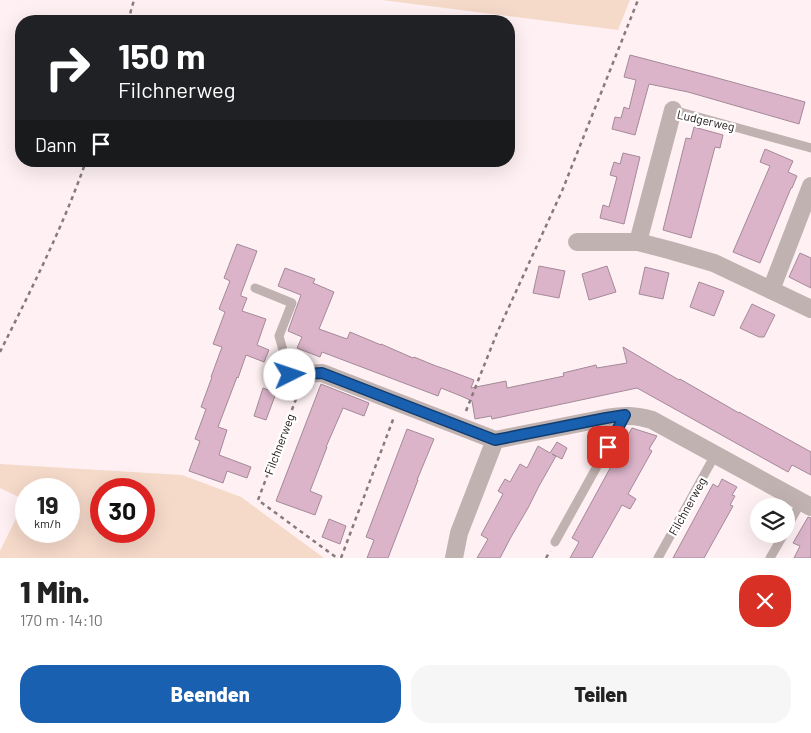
<!DOCTYPE html>
<html lang="de">
<head>
<meta charset="utf-8">
<style>
	:root { --surface:#fff; --page:#f6f6f6; --text:#222; --muted:#767676; --accent:#1a60b0 }
	body { margin:0; font-family:Barlow,sans-serif; background:var(--page); color:var(--text); height:100vh; display:flex; flex-direction:column; font-size:19px; white-space:nowrap }
	* { box-sizing:border-box; margin:0 }
	p { font-size:16px; color:var(--muted) }
	.icon { flex:none; width:28px; height:28px; fill:none; stroke:currentColor; stroke-width:2; stroke-linecap:round; stroke-linejoin:round }
	.map { position:relative; height:558px; overflow:hidden }
	.sheet { display:flex; flex-direction:column; background:var(--surface); flex:1 }
	.sheet>* { flex:none }
	.top-card { position:absolute; left:15px; top:15px; width:500px; height:152px; border-radius:20px; box-shadow:0 5px 20px #0002; background:#202124; color:#fff; overflow:hidden }
	.tools { position:absolute; left:750px; top:498px; display:grid; gap:10px }
	.tools a { display:grid; place-items:center; width:45px; height:45px; border-radius:50%; background:var(--surface); box-shadow:0 5px 20px #0002; font-size:25px }
	.speed { position:absolute; left:15px; top:478px; display:flex; gap:10px; font-size:25px; font-weight:700; text-align:center }
	.speed>* { display:grid; place-content:center; width:65px; height:65px; border-radius:50%; background:var(--surface); box-shadow:0 5px 20px #0002; line-height:1 }
	.speed small { font-size:12px; font-weight:400 }
	.speed .limit { border:8px solid #d22; background:#fff; color:#111 }
	.pin { position:absolute; display:grid; place-items:center; width:42px; height:42px; color:#fff; margin:-21px; border-radius:10px; box-shadow:0 2px 8px #0006 }
	.me { position:absolute; width:55px; margin:-28px; rotate:86deg; stroke-linejoin:round; filter:drop-shadow(0 0 4px #0008) }
	.turn { display:flex; align-items:center; gap:18px; height:105px; padding:0 20px; font-size:22px }
	.turn .icon { width:65px; height:65px; stroke-width:2.5 }
	.turn b { display:block; font-size:35px; line-height:42px }
	.then { display:flex; align-items:center; height:48px; padding:0 20px; background:#0003; gap:10px; font-size:19px }
	.round { display:grid; place-items:center; flex:none; width:52px; height:52px; border-radius:20px; background:var(--page) }
	.overview { display:flex; align-items:center; justify-content:space-between; height:85px; padding:0 20px }
	h1 { font-size:30px; font-weight:800; line-height:38px }
	.action { display:flex; gap:10px; margin-top:auto; padding:10px 20px }
	.action a { flex:1; height:58px; border-radius:20px; background:var(--accent); color:#fff; font-size:20px; font-weight:800; line-height:58px; text-align:center }
	.action a+a { background:var(--page); color:var(--text) }
	.map>svg:first-child { display:block }
	.green { fill:#f5d9c9; fill-rule:evenodd }
	.building { fill:#dbb4c9; stroke:#a48998 }
	.lines { fill:none; stroke-linecap:round; stroke-linejoin:round }
	.path { stroke:#867a7c; stroke-width:2.5; stroke-dasharray:4 4; stroke-linecap:butt }
	.lane { stroke:#c0b2b0; stroke-width:9 }
	.street { stroke:#c0b2b0; stroke-width:18 }
	.route-casing { stroke:#113e72; stroke-width:12 }
	.route { stroke:#1a60b0; stroke-width:9 }
	.labels { text-anchor:middle; dominant-baseline:central; stroke-width:4.5; stroke-linejoin:round; paint-order:stroke }
	.street-label { font-size:12px; fill:#1e1315; stroke:#fff }
</style>
</head>
<body>
<div class="map">
<svg width="811" height="558" viewBox="0 0 811 558">
	<rect width="100%" height="100%" fill="#fff1f3"/>
	<g class="green">
		<path d="M382,0h248l-12,30z"/>
		<path d="M0,464l182,11 59,22 83,61h-324v-7l25,-51 -25,-12zM26,489h43v42h-43zM101,489h43v42h-43z"/>
	</g>
	<g class="building">
		<path d="M630,55l80,21 95,26 -6,22 -111,-32 -39,-8 -14,51 -23,-6 3,-12 6,1 3,-11 5,2 7,-29 -12,-3z"/>
		<path d="M694,127l29,8 -3,13 -5,-1 -24,91 -28,-8 23,-92 5,1z"/>
		<path d="M765,149l28,12 -5,11 9,4 -5,12h-1l-31,75 -27,-11 37,-86 -10,-4z"/>
		<path d="M623,153l17,4 -16,67 -24,-6 3,-13 6,2 8,-30 -7,-2 4,-13 6,2z"/>
		<path d="M237,244l20,7 -16,43v2l6,2 -5,13 24,8 -9,26 12,5 -5,12 -18,-7 -8,23 -1,-1 -19,50 9,3 -8,25 32,12 -4,11 -20,-7 -4,12 -34,-12 11,-30 -5,-2 11,-30 -5,-2 11,-30h-1l11,-30 -9,-3 12,-32 -6,-3 11,-28 -6,-3z"/>
		<path d="M800,253l11,5v30l-22,-11z"/>
		<path d="M539,266l26,5 -6,27 -26,-5z"/>
		<path d="M607,266l9,26 -27,8 -7,-26z"/>
		<path d="M645,267l24,6 -6,26 -24,-5z"/>
		<path d="M285,268l30,11 -2,4 21,9 -15,37 28,10 3,-7 31,13v-1l32,14 1,-1 22,9 9,3 29,11 -3,8 35,-7 1,7 57,-12 -1,-3 33,-8 1,3 30,-5 -4,-16 56,33 1,-1 59,34v-1l72,40v23l-19,-10 -4,7 -151,-84 -145,31 -1,-3 -16,3 -3,-18 -11,-5 -20,-8 -3,8 -116,-44 -2,5 -23,-9 5,-11 -14,-6 13,-36 -23,-9z"/>
		<path d="M699,282l25,9 -10,25 -24,-9z"/>
		<path d="M752,304l23,11 -11,22h-5l-19,-9z"/>
		<path d="M321,384l48,19 -5,13 -21,-8 -17,39h1l-17,44 12,5 -7,19 -39,-14z"/>
		<path d="M263,388l13,5 -10,27 -12,-4z"/>
		<path d="M632,428l25,8 -8,13 3,2 -24,43 8,5 -6,10 -8,-4 -30,53h-22l9,-16 -7,-4z"/>
		<path d="M407,429l27,10 -17,41h1l-30,78h-21l7,-18 -8,-3z"/>
		<path d="M557,442l10,6 -5,11 -10,-5 4,2 -17,30 -11,22 -17,29 -11,21h-23l11,-19 -7,-4 22,-41 -5,-3 7,-12 5,3 10,-18 7,4 11,-22 12,7z"/>
		<path d="M722,479l15,8 -5,8 3,1 -5,9 3,1 -29,52h-31l40,-74 5,3z"/>
		<path d="M808,517l3,1v40h-17l6,-12 -7,-3z"/>
		<path d="M329,519l17,7 -6,18 -18,-7z"/>
	</g>
	<g class="lines">
		<g class="path">
			<path d="M128,21l6,-21"/>
			<path d="M0,352c31,-62 63,-125 86,-191"/>
			<path d="M294,391l2,8 -38,101 79,58"/>
			<path d="M466,411l31,-78 65,-142 76,-191"/>
			<path d="M341,558l53,-141"/>
			<path d="M546,558l4,-7"/>
		</g>
		<g class="lane">
			<path d="M673,110l138,38"/>
			<path d="M255,288l37,15 -13,33 11,39"/>
			<path d="M786,529l15,-27"/>
			<path d="M555,542l70,-126"/>
			<path d="M658,558l57,-103"/>
			<path d="M770,558l14,-24"/>
		</g>
		<g class="street">
			<path d="M577,242h61l31,8 45,13 97,46"/>
			<path d="M638,242l35,-132"/>
			<path d="M771,290l40,-104"/>
			<path d="M290,375l32,-2 173,67 111,-22c18,-3 29,-3 46,2l159,87"/>
			<path d="M454,558l5,-25 36,-93"/>
		</g>
	</g>
	<g class="lines">
		<defs>
			<path id="route" d="M290,375l32,-2 173,67 111,-22 19,-3 -17,32"/>
		</defs>
		<use href="#route" class="route-casing"/>
		<use href="#route" class="route"/>
	</g>
	<g class="labels">
		<g class="street-label">
			<text transform="translate(706 120) rotate(13)">Ludgerweg</text>
			<text transform="translate(279 444) rotate(-69)">Filchnerweg</text>
			<text transform="translate(687 506) rotate(-61)">Filchnerweg</text>
		</g>
	</g>
</svg>
<div class="tools">
<a><svg class="icon" aria-label="layers" viewBox="0 0 24 24"><path d="M12 4l9 5-9 5-9-5zM3 14l9 5 9-5"/></svg></a>
</div>
<div class="speed"><div>19<small>km/h</small></div><div class="limit">30</div></div>
<div class="pin" style="left:608px;top:447px;background:#d93025"><svg class="icon" aria-label="arrive" viewBox="0 0 24 24"><path d="M6 21V4h12l-3 4 3 4H6"/></svg></div>
<svg class="me" style="left:290px;top:375px" viewBox="-20 -20 40 40"><circle r="19" fill="#fff"/><path d="M0-13L10 11 0 6-10 11z" fill="#1a60b0"/></svg>
<div class="top-card">
<div class="turn"><svg class="icon" aria-label="right" viewBox="0 0 24 24"><path d="M7 20v-9h11M14 6l5 5-5 5"/></svg><div><b>150 m</b>Filchnerweg</div></div>
<div class="then">Dann<svg class="icon" aria-label="arrive" viewBox="0 0 24 24"><path d="M6 21V4h12l-3 4 3 4H6"/></svg></div>
</div>
</div>
<section class="sheet">
<div class="overview"><div><h1>1 Min.</h1><p>170 m · 14:10</p></div><a class="round" style="background:#d93025;color:#fff"><svg class="icon" aria-label="close" viewBox="0 0 24 24"><path d="M6 6l12 12M18 6L6 18"/></svg></a></div>
<div class="action"><a>Beenden</a><a>Teilen</a></div>
</section>
</body>
</html>
